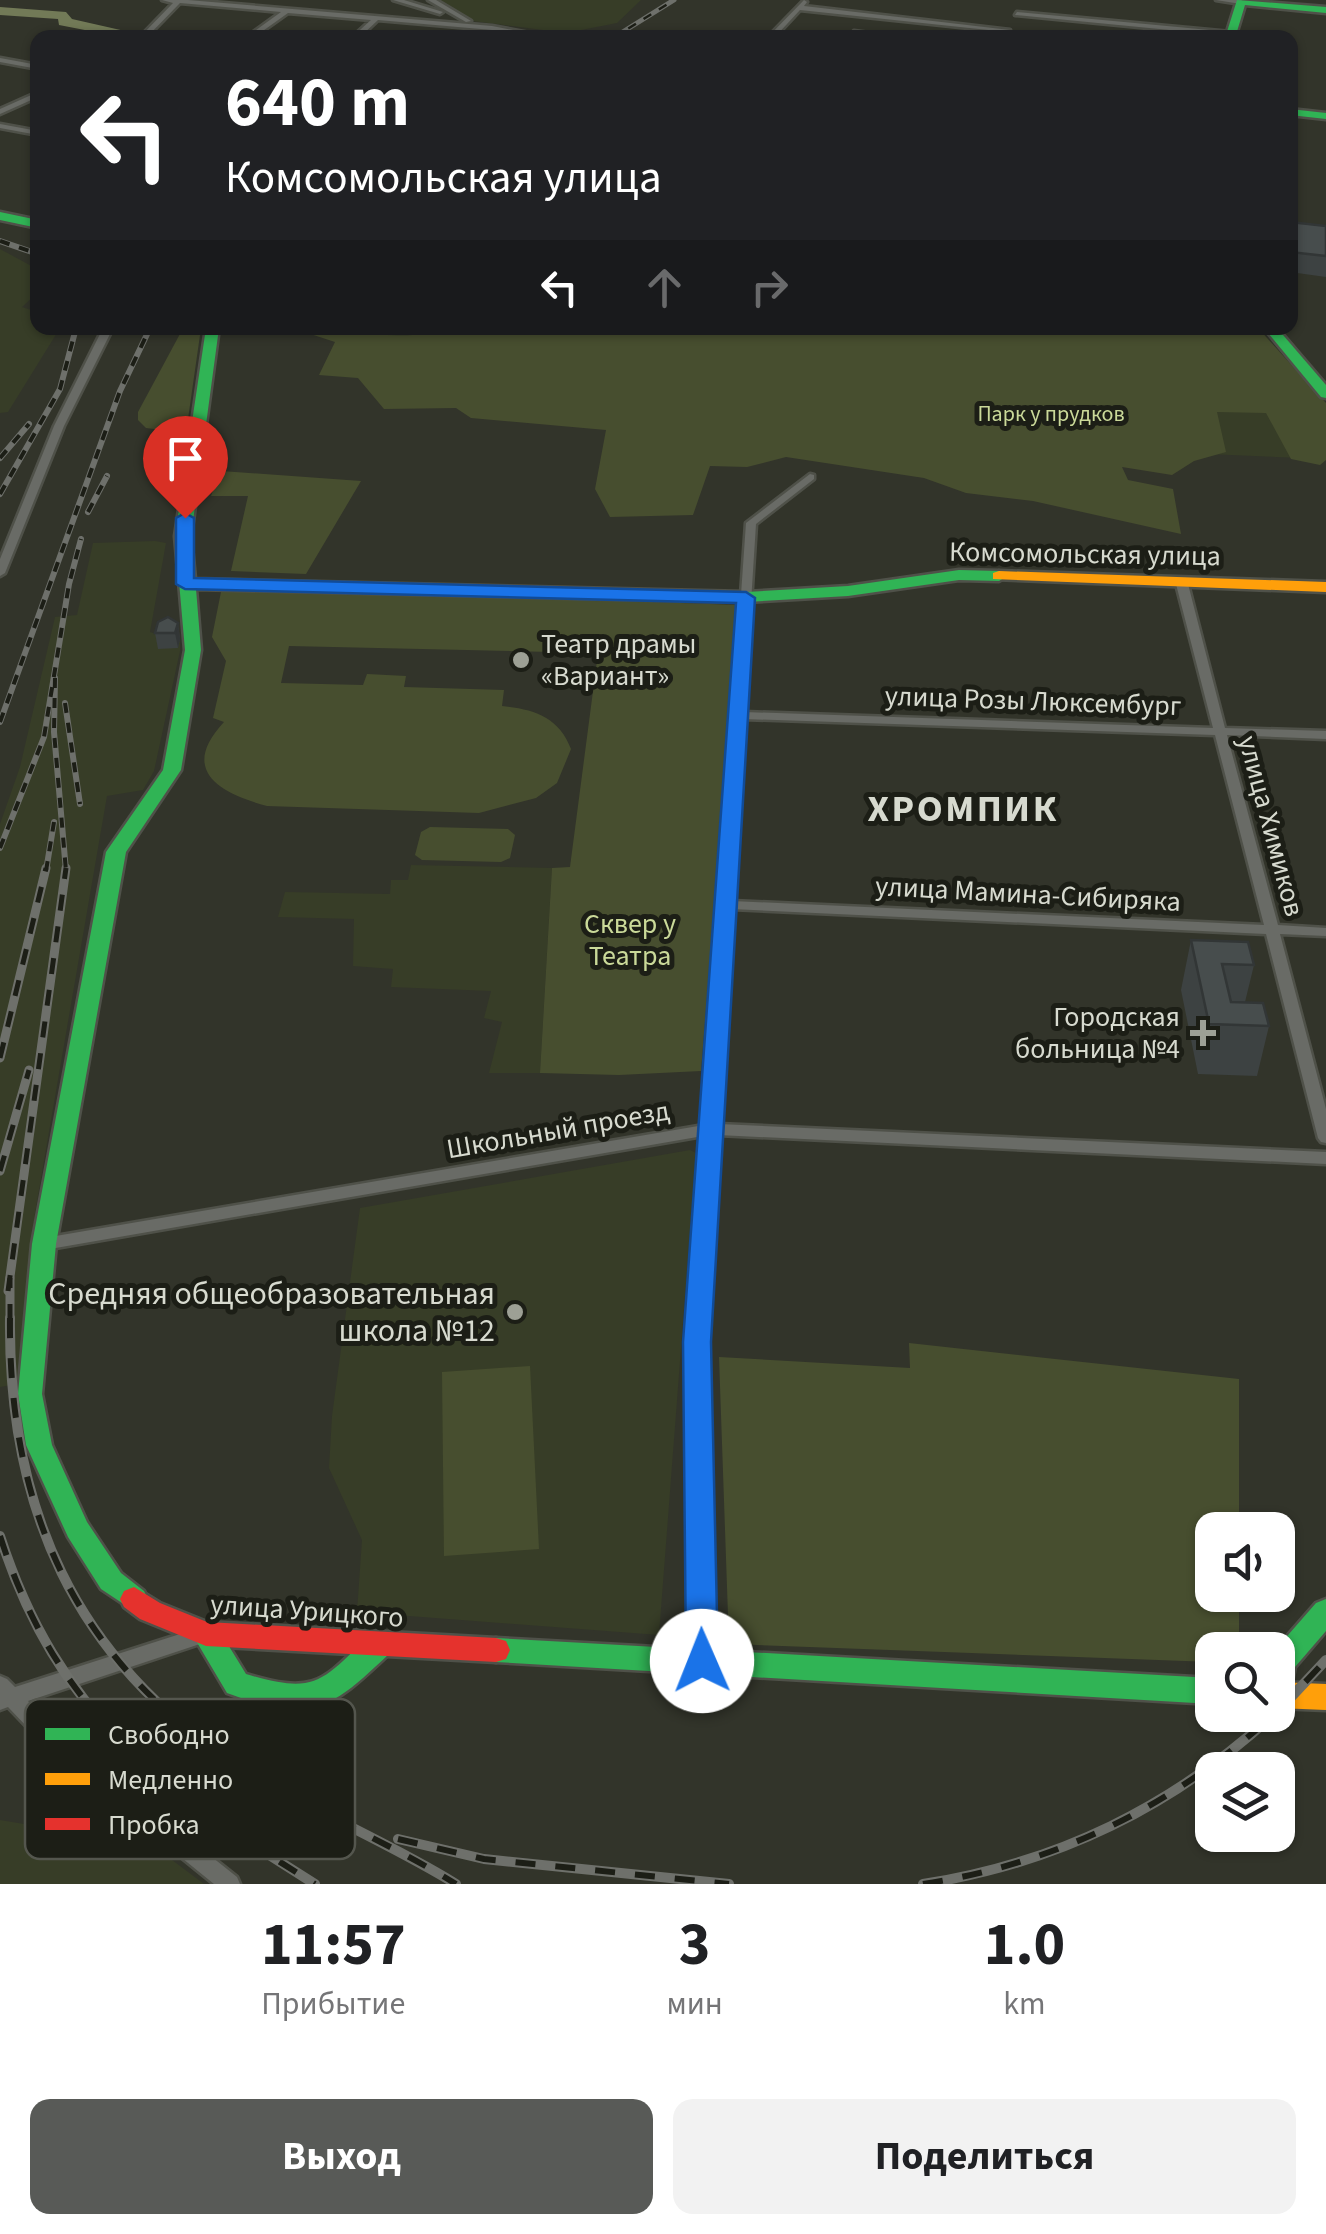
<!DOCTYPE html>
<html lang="ru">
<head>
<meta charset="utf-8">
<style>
	:root { --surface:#fff; --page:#f2f2f2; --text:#202124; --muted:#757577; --accent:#585a57 }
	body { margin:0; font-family:"Source Sans 3",sans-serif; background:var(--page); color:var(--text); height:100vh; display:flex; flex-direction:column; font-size:38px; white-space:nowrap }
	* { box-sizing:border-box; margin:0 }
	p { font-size:32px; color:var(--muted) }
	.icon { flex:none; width:55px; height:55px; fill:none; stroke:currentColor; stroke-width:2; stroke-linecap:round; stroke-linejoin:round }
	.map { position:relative; height:1884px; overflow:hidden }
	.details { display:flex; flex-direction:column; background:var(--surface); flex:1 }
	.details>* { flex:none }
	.hud { position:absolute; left:30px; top:30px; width:1268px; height:305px; border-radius:20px; box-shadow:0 2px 8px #0004; background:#202124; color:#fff; overflow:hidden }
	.tools { position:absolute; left:1195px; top:1512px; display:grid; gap:20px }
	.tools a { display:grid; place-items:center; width:100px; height:100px; border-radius:20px; background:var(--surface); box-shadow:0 2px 8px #0004; font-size:50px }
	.pin { position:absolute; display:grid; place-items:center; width:85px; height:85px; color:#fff; margin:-102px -42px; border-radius:50% 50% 50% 0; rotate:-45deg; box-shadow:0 0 10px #0007 }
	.pin .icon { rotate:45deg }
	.me { position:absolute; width:110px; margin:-55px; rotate:359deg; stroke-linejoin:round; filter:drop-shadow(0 0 8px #0008) }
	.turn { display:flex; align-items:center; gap:35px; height:210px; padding:0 30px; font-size:45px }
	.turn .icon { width:130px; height:130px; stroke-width:2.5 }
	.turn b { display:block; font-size:70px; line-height:85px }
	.lanes { display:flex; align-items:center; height:95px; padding:0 30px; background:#0003; justify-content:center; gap:50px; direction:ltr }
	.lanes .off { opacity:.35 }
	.eta { display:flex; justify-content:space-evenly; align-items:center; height:170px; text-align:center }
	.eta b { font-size:60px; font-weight:700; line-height:70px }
	.cta { display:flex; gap:20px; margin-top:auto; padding:20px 30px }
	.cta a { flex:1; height:115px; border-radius:20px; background:var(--accent); color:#fff; font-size:40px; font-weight:700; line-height:115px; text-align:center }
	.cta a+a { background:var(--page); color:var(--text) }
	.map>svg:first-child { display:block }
	.built { fill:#373d27 }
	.green { fill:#474e2f }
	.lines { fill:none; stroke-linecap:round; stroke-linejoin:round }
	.river { fill:#727a57; fill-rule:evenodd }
	.street-casing { stroke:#4f5149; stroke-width:5 }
	.fast-casing { stroke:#4f5149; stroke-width:5 }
	.slow-casing { stroke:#4f5149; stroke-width:5 }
	.jam-casing { stroke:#4f5149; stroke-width:5 }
	.street { fill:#696b66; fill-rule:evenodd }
	.fast { fill:#30b455; fill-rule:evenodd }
	.slow { fill:#ff9f0a; fill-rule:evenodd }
	.jam { fill:#e5322d; fill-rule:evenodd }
	.rail-far3-casing { stroke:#6e706b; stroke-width:5 }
	.rail-far2-casing { stroke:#6e706b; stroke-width:6 }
	.rail-far1-casing { stroke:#6e706b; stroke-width:9 }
	.rail-casing { stroke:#6e706b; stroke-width:10 }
	.rail-far3 { stroke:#1c1e16; stroke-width:2.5; stroke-dasharray:9; stroke-linecap:butt }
	.rail-far2 { stroke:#1c1e16; stroke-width:4; stroke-dasharray:10; stroke-linecap:butt }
	.rail-far1 { stroke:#1c1e16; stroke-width:5; stroke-dasharray:16; stroke-linecap:butt }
	.rail { stroke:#1c1e16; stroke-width:6; stroke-dasharray:20; stroke-linecap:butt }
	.wall { fill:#3d4242 }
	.shaded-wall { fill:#323636 }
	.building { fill:#474d4d; stroke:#323636; stroke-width:2.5 }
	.route { fill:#1a73e8; stroke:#114b97; stroke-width:2.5 }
	.poi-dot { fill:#9da095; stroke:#1c1e16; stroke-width:4 }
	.labels { text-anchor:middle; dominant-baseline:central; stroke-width:10; stroke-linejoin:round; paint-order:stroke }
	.far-park-label { font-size:22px; fill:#cad999; stroke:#1c1e16 }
	.street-label { font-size:28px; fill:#d7dacf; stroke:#1c1e16 }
	.poi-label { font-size:28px; fill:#d7dacf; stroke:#1c1e16; text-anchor:start }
	.park-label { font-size:28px; fill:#cad999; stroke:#1c1e16 }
	.near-poi-label { font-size:32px; fill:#d7dacf; stroke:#1c1e16; text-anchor:end }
	.district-label { font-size:38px; font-weight:bold; letter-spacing:2.5px; fill:#d7dacf; stroke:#1c1e16 }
	.key { fill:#1c1e16; stroke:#54564e; stroke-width:2.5 }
	.key-label { font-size:28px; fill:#d7dacf }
</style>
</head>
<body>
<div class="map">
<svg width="1326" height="1884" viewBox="0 0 1326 1884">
	<rect width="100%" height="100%" fill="#32342a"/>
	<g class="built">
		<path d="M438,0h203l-24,23 -51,10 -101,-13z"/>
		<path d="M0,249l37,20v24l-15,14 15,5 1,16h22l-52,84 -8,1z"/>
		<path d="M1172,399l129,4 25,56 -142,-6z"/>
		<path d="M155,541l11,2 -16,89 30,10v9l-26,120 -11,19 -36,6 -72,417 -18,171 -17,3v-563l20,-57 35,-150 22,-2 16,-72z"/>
		<path d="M411,865l141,3 -12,205h-51l13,-51 -18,-4 7,-27 -100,-4 2,-18 -40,-3 1,-47 -76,-2 7,-25 105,2 1,-14h17z"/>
		<path d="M690,1150l6,3 -37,482 -302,-23 5,-72 -33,-72 3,-52 28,-208z"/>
		<path d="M0,1820l152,25 52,39h-204z"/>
	</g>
	<g class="green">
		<path d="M188,328h13l-15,105 -40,-5 -8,-8v-8l43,-80z"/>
		<path d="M292,328c41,1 80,9 121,7l8,-7h837l68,75v57l-6,5 -29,-6 -25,-46 -49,-1 9,40 -32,9 -22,14 -50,-8 6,13 45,9 8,45 -148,-33 -67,-8 -42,-15 -138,-21 -39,10 -37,-1 -17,49 -83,2 -15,-28 11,-59 -135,-12 -15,-10 -72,1 -26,-31 -39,-3 16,-33z"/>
		<path d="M220,471h1l140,10 -55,93 -75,-3 17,-75h-37z"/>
		<path d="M222,587l517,18 -38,466 -82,4 -79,-2 12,-205 18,-1 28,-214 -309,-7 -8,37 82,2 4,-11 39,2 -2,11 100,3 -2,16c32,3 57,11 69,43l-14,34 -21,15 -57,15 -212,-7c-48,-13 -88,-36 -43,-84l-11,-4 13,-57 -14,-24z"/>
		<path d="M430,827l78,2 7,6 -5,23 -9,4 -79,-2 -7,-5 6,-23z"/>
		<path d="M909,1343l330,36v151h-27v65h27v55h-27v12l-483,-18 -10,-287 191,11z"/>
		<path d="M530,1366l9,183 -95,7 -2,-184z"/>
	</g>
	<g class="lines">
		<path class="river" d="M0,7l66,5 6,7 75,17 -21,2 -67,-13 -1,-6 -58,-4z"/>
		<defs>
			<g id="street">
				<path d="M162,0h26l304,26 64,12h-19l-45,-8 -114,-10 -19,18h-8l20,-18 -83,-7 -35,25h-8l36,-26 -101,-9 -34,35h-7l34,-35z"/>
				<path d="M393,0h11l39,12 -3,2z"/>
				<path d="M428,0h8l35,21 -5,1z"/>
				<path d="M804,0l3,2 -3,4 206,24 -3,2 -207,-22 -26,28h-7z"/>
				<path d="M1216,0h25l3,2 -3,2z"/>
				<path d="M1017,12l214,20 3,2 -3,2 -216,-21z"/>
				<path d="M854,31l38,5 3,2 -43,-4z"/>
				<path d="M0,58l38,7v4l-38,-7z"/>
				<path d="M38,92v5l-38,17v-5z"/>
				<path d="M0,124l38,7v4l-38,-7z"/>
				<path d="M103,328h10l-49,98 -59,147 -5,3v-17l54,-133z"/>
				<path d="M810,474l4,1v4l-58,45 -12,188 469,16 -37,-144 6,-3 6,3 37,144 101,3v8l-99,-4 51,190 48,3v8l-46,-2 46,175v34l-5,-1 -3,-4 -52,-204 -534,-25 -13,215 607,28v12l-608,-29 -13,207 7,319 -3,6 -7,3 -7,-3 -3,-6 -3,-319 14,-206 -659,114 -6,-2 -2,-4 2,-4 6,-2 660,-113 42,-602zM744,719l471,16 49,190 -532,-24z"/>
				<path d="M205,1626l7,2 2,6 -2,6 -184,61 36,38 173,138 3,7h-26l-164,-133 -42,-44 -8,3v-34l7,3 8,8z"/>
			</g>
			<g id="fast">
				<path d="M1237,0l89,7v6l-81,-8 -10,33h-10z"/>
				<path d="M1290,109l36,4v6l-36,-4z"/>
				<path d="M0,212l38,8v8l-38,-8z"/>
				<path d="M206,328h13l-28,208 4,43 551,13 102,-6 111,-16 40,1 8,5 -8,5 -40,-1 -111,16 -102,6 -550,-13 5,61 -20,120 -55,82 -70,392 -14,150 10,51 35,77 34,51 23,18 4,8 -4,8 -10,4 -33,-22 -33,-52 -42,-92 -8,-51 14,-150 74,-392 57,-82 22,-120 -10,-114z"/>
				<path d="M1264,328h13l49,57v13l-5,-1z"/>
				<path d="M1326,1599v32l-31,36 -7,34 -10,4v-55h-3l41,-47z"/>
				<path d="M206,1622l10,3 30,49c70,21 75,8 124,-39l10,-3 10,3 4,9 -4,9c-62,59 -79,71 -163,40l-35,-59 4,-9z"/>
				<path d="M496,1638l716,40v26l-716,-42 -10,-3 -4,-9 4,-9z"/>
			</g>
			<g id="slow">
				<path d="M999,571l327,11v10l-333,-13v-6z"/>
				<path d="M1278,1682l48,2v26l-48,-2z"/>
			</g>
			<path id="jam" d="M134,1587l26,16 47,19 289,16 10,3 4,9 -4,9 -10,3 -290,-16 -66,-27 -16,-12 -4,-8 4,-8z"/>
		</defs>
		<use href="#street" class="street-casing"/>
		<use href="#fast" class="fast-casing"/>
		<use href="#slow" class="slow-casing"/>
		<use href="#jam" class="jam-casing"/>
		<use href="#street" class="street"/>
		<use href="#fast" class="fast"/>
		<use href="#slow" class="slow"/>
		<use href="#jam" class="jam"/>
		<defs>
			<path id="rail-far3" d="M613,38l61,-38"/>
			<g id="rail-far2">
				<path d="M0,241l38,13"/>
				<path d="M0,458l29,-34"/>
				<path d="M0,494l60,-105 16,-61"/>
				<path d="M88,512l19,-36"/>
				<path d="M55,678l-1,54 12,139"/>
				<path d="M65,703l15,101"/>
				<path d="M0,722l120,-331 30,-63"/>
				<path d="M0,848l44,-111 25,-153 12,-45"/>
				<path d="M46,871l8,-49"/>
			</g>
			<g id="rail-far1">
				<path d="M0,1058l46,-190"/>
				<path d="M0,1171l29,-101"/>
				<path d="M8,1291l58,-423"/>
				<path d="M10,1320v-42"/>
			</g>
			<g id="rail">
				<path d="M10,1318c-2,189 64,341 226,446 70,45 149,76 220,120"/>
				<path d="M0,1536c58,180 161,252 315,348"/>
				<path d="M1278,1711l48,-51"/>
				<path d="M398,1839l86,20 245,25"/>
				<path d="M923,1884c135,-21 249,-77 350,-169"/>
			</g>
		</defs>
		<use href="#rail-far3" class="rail-far3-casing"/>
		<use href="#rail-far2" class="rail-far2-casing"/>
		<use href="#rail-far1" class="rail-far1-casing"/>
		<use href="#rail" class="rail-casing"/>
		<use href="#rail-far3" class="rail-far3"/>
		<use href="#rail-far2" class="rail-far2"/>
		<use href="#rail-far1" class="rail-far1"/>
		<use href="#rail" class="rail"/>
	</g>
	<g class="wall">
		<path d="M1290,222l36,4v51l-36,-5z"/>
		<path d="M178,623l2,16 -2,9 -20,1 -3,-16z"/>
		<path d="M1191,940l63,25 -9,37 24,24 -12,50 -59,-2 -17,-84z"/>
	</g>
	<path class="shaded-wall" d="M178,623l2,16 -2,9 -3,-15z"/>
	<g class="building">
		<path d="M1290,222l36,4v30l-36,-4z"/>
		<path d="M168,617l10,6 -3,10h-20l3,-11z"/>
		<path d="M1191,940l57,2 6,23 -32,-1 9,38 32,1 6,23 -60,-2z"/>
	</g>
	<path class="route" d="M185,513l9,5v60l552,14 9,6 -44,744 7,319 -5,10 -11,4 -11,-4 -5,-10 -3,-319 53,-739 -551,-14 -9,-5v-66z"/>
	<g class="poi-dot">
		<circle cx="521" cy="660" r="10"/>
		<path d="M1198 1018h10v10h10v10h-10v10h-10v-10h-10v-10h10z"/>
		<circle cx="515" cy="1312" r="10"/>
	</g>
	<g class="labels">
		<g class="far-park-label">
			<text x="1051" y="414">Парк у прудков</text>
		</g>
		<g class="street-label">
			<text transform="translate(1085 554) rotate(1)">Комсомольская улица</text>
			<text transform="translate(1033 701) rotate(2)">улица Розы Люксембург</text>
			<text transform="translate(1271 826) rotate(75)">улица Химиков</text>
			<text transform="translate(1028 894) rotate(3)">улица Мамина-Сибиряка</text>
			<text transform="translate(558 1130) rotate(-10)">Школьный проезд</text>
			<text transform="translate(307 1611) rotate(4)">улица Урицкого</text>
		</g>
		<g class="poi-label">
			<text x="541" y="644">Театр драмы<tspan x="541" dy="32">«Вариант»</tspan></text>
			<text x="1180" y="1017" text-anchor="end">Городская<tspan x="1180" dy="32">больница №4</tspan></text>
		</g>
		<g class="park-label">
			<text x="630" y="924">Сквер у<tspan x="630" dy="32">Театра</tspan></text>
		</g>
		<g class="near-poi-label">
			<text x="495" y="1294">Средняя общеобразовательная<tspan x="495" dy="37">школа №12</tspan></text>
		</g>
		<g class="district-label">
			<text x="963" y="809">ХРОМПИК</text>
		</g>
	</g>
	<rect x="25" y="1699" width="330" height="160" rx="15" class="key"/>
	<rect x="45" y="1728" width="45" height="12" fill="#30b455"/>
	<rect x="45" y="1773" width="45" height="12" fill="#ff9f0a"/>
	<rect x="45" y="1818" width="45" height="12" fill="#e5322d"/>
	<g class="key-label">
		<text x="108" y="1744">Свободно</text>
		<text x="108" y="1789">Медленно</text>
		<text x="108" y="1834">Пробка</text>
	</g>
</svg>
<div class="tools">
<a><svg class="icon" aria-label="sound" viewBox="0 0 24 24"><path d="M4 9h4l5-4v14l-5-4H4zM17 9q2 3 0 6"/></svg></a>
<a><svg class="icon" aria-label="search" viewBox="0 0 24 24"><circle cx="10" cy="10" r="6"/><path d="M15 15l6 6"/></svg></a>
<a><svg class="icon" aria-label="layers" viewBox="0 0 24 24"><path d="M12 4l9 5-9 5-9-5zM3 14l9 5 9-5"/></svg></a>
</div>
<div class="pin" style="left:185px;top:518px;background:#d93025"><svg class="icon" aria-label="arrive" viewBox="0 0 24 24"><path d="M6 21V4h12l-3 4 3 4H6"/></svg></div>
<svg class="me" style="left:702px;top:1661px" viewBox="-20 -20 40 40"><circle r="19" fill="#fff"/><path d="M0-13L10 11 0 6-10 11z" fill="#1a73e8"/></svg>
<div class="hud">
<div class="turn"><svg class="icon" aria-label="left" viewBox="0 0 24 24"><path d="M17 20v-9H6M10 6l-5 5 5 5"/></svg><div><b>640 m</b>Комсомольская улица</div></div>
<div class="lanes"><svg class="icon" aria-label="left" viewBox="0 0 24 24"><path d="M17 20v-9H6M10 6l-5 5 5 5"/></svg><svg class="icon off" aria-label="ahead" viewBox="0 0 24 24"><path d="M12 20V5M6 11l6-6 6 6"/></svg><svg class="icon off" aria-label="right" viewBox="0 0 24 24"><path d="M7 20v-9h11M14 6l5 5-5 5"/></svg></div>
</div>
</div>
<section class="details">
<div class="eta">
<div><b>11:57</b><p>Прибытие</p></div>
<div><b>3</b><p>мин</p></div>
<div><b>1.0</b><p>km</p></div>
</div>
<div class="cta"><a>Выход</a><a>Поделиться</a></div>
</section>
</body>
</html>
